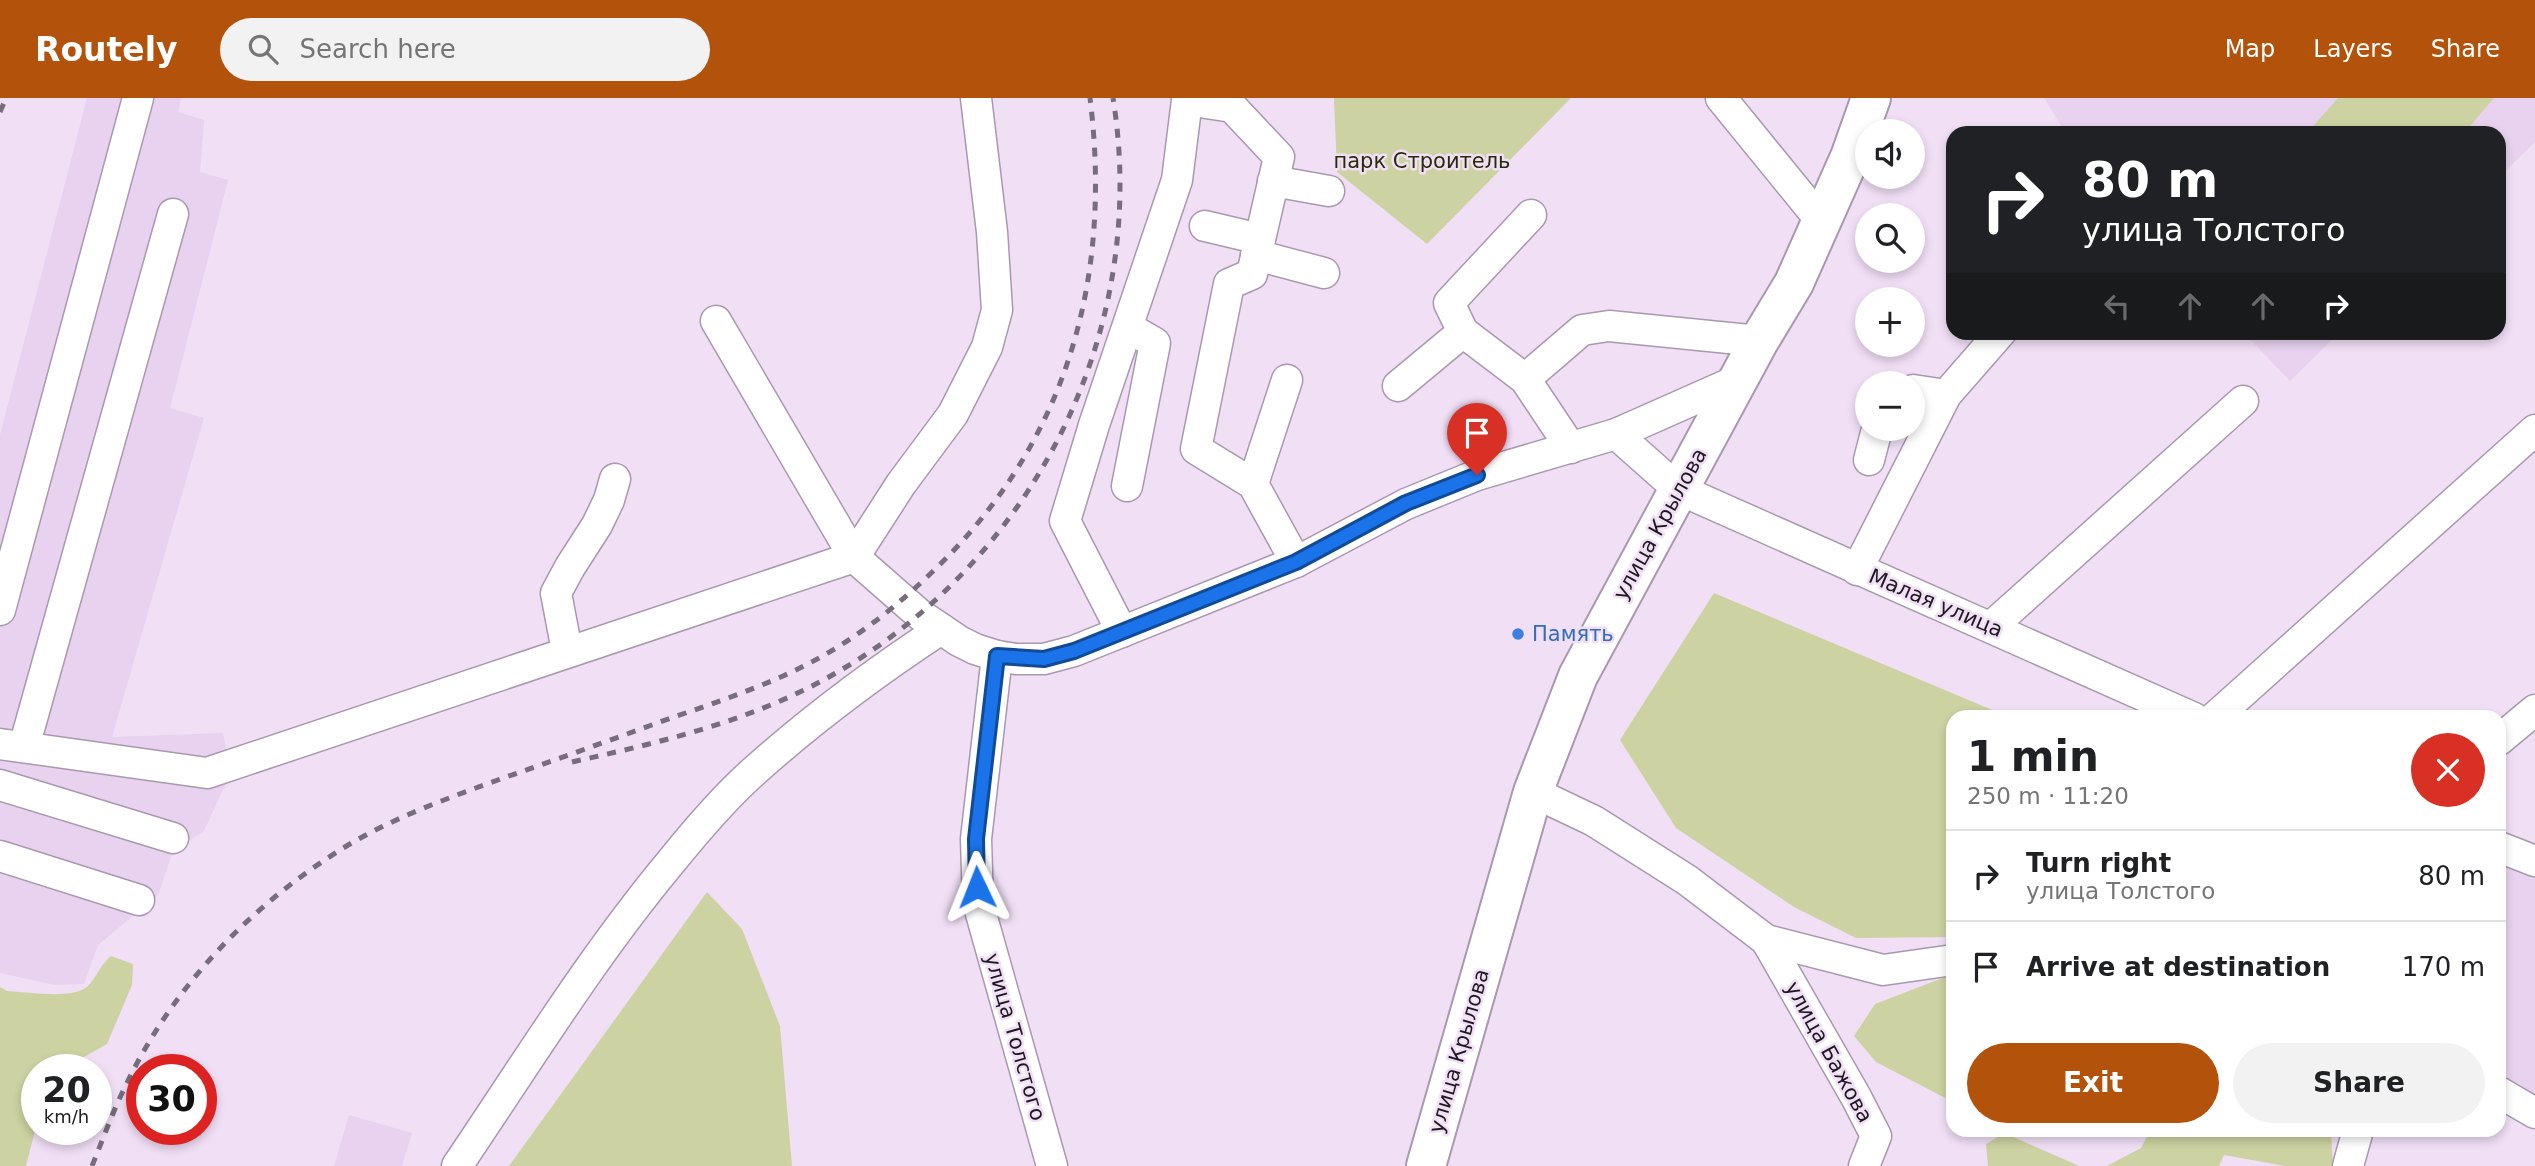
<!DOCTYPE html>
<html lang="en">
<head>
<meta charset="utf-8">
<style>
	:root { --surface:#fff; --page:#f2f2f2; --text:#202124; --muted:#757577; --line:#e0e0e0; --accent:#b2520b }
	body { margin:0; font-family:"DejaVu Sans",sans-serif; background:var(--page); color:var(--text); height:100vh; display:flex; flex-direction:column; font-size:26px; white-space:nowrap }
	* { box-sizing:border-box; margin:0 }
	p { font-size:23px; color:var(--muted) }
	.icon { flex:none; width:38px; height:38px; fill:none; stroke:currentColor; stroke-width:2; stroke-linecap:round; stroke-linejoin:round }
	.map { position:relative; flex:1; overflow:hidden }
	.drawer { position:absolute; left:1946px; top:612px; width:560px; height:427px; display:flex; flex-direction:column; background:var(--surface); border-radius:21px; box-shadow:0 4px 10px #0003 }
	.drawer>* { flex:none }
	.hud { position:absolute; left:1946px; top:28px; width:560px; height:214px; border-radius:21px; box-shadow:0 4px 10px #0003; background:#202124; color:#fff; overflow:hidden }
	.controls { position:absolute; left:1855px; top:21px; display:grid; gap:14px }
	.controls a { display:grid; place-items:center; width:70px; height:70px; border-radius:50%; background:var(--surface); box-shadow:0 4px 10px #0003; font-size:35px }
	.speed { position:absolute; left:21px; top:956px; display:flex; gap:14px; font-size:35px; font-weight:700; text-align:center }
	.speed>* { display:grid; place-content:center; width:91px; height:91px; border-radius:50%; background:var(--surface); box-shadow:0 4px 10px #0003; line-height:1 }
	.speed small { font-size:18px; font-weight:400 }
	.speed .limit { border:10px solid #d22; background:#fff; color:#111 }
	.pin { position:absolute; display:grid; place-items:center; width:60px; height:60px; color:#fff; margin:-72px -30px; border-radius:50% 50% 50% 0; rotate:-45deg; box-shadow:0 0 7px #0007 }
	.pin .icon { rotate:45deg }
	.me { position:absolute; width:77px; margin:-38px; rotate:358deg; stroke-linejoin:round; filter:drop-shadow(0 0 5px #0008) }
	.turn { display:flex; align-items:center; gap:24px; height:147px; padding:0 21px; font-size:32px }
	.turn .icon { width:91px; height:91px; stroke-width:2.5 }
	.turn b { display:block; font-size:49px; line-height:60px }
	.lanes { display:flex; align-items:center; height:66px; padding:0 21px; background:#0003; justify-content:center; gap:35px; direction:ltr }
	.lanes .off { opacity:.35 }
	.round { display:grid; place-items:center; flex:none; width:74px; height:74px; border-radius:37px; background:var(--page) }
	.overview { display:flex; align-items:center; justify-content:space-between; height:119px; padding:0 21px }
	h1 { font-size:42px; font-weight:600; line-height:52px }
	.cta { display:flex; gap:14px; margin-top:auto; padding:14px 21px }
	.cta a { flex:1; height:80px; border-radius:42px; background:var(--accent); color:#fff; font-size:28px; font-weight:600; line-height:80px; text-align:center }
	.cta a+a { background:var(--page); color:var(--text) }
	ul { padding:0; list-style:none }
	li { display:flex; align-items:center; gap:21px; height:91px; padding:0 21px; border-top:2px solid var(--line) }
	li div { flex:1 }
	li b { display:block; font-size:26px }
	li em { font-style:normal }
	header { display:flex; align-items:center; gap:42px; box-sizing:border-box; height:98px; padding:0 35px; background:var(--accent); color:#fff }
	header strong { font-size:33px }
	nav { display:flex; gap:38px; margin-inline-start:auto; font-size:24px }
	.search { width:490px; height:63px; background:var(--page); display:flex; align-items:center; gap:18px; box-sizing:border-box; padding:0 24px; border-radius:38px; color:var(--muted); font-size:26px }
	.map>svg:first-child { display:block }
	.built { fill:#e8d2ef }
	.green { fill:#ccd2a1 }
	.lines { fill:none; stroke-linecap:round; stroke-linejoin:round }
	.minor-casing { stroke:#a999ae; stroke-width:33 }
	.major-casing { stroke:#a999ae; stroke-width:42 }
	.minor { stroke:#fff; stroke-width:30 }
	.major { stroke:#fff; stroke-width:38 }
	.rail { stroke:#786d7c; stroke-width:5; stroke-dasharray:9 9; stroke-linecap:butt }
	.route-casing { stroke:#114b97; stroke-width:18 }
	.route { stroke:#1a73e8; stroke-width:12 }
	.shop-dot { fill:#3f7fe0; stroke:#f1dff6; stroke-width:2.5 }
	.labels { text-anchor:middle; dominant-baseline:central; stroke-width:5; stroke-linejoin:round; paint-order:stroke }
	.park-label { font-size:21px; fill:#292c08; stroke:#f1dff6 }
	.street-label { font-size:21px; fill:#1e1820; stroke:#f1dff6 }
	.shop-label { font-size:21px; fill:#366cbe; stroke:#f1dff6; text-anchor:start }
</style>
</head>
<body>
<header>
<strong>Routely</strong>
<div class="search"><svg class="icon" aria-label="search" viewBox="0 0 24 24"><circle cx="10" cy="10" r="6"/><path d="M15 15l6 6"/></svg>Search here</div>
<nav><a>Map</a><a>Layers</a><a>Share</a></nav>
</header>
<div class="map">
<svg width="2535" height="1068" viewBox="0 0 2535 1068">
	<rect width="100%" height="100%" fill="#f1dff6"/>
	<g class="built">
		<path d="M87,0h94l-3,14 26,8 -4,52 28,8 -58,228 34,10 -92,319 111,-4 8,39 -27,59 -31,20 -15,44 -60,50 -14,39 -29,1 -55,-12v-538z"/>
		<path d="M2044,0h491v44l-36,35v-44h-433z"/>
		<path d="M2244,235h95l-49,48z"/>
		<path d="M2499,759l36,16v222l-36,-22z"/>
		<path d="M349,1017l63,18 -10,33h-68z"/>
	</g>
	<g class="green">
		<path d="M1334,0h237l-144,146 -90,-72z"/>
		<path d="M2338,0h156l-30,35h-157z"/>
		<path d="M1714,495l295,124 -56,1v219l-97,1 -62,-31 -118,-79 -56,-88z"/>
		<path d="M707,794l35,37 38,97 12,140h-283z"/>
		<path d="M111,858l22,8 -1,21 -25,59 -23,13 -9,12h-38v54l-11,43h-26v-179l7,4c21,1 66,9 81,-5 9,-9 12,-21 23,-30z"/>
		<path d="M1953,876v128l-77,-40 -22,-26 21,-32z"/>
		<path d="M2150,1033h181l2,35h-48l-61,-11 -5,11h-112l34,-18z"/>
		<path d="M2004,1035l75,33h-91l-2,-22z"/>
	</g>
	<g class="lines">
		<defs>
			<g id="minor">
				<path d="M1721,0l101,124"/>
				<path d="M1273,83l56,10"/>
				<path d="M1531,117l-82,88 14,29 62,47 46,69"/>
				<path d="M1205,128l55,13"/>
				<path d="M1256,157l68,18"/>
				<path d="M716,223l138,236 65,57 40,27 16,8 22,7 19,3h28l30,-8 222,-89 110,-58 71,-29 139,-41 122,-54"/>
				<path d="M1525,281l57,-49 27,-4 150,15"/>
				<path d="M1398,288l65,-54"/>
				<path d="M1913,292l33,5"/>
				<path d="M1616,336l62,55 516,229"/>
				<path d="M1869,362l8,-31"/>
				<path d="M1253,386l34,-104"/>
				<path d="M1127,388l28,-143 -26,-15"/>
				<path d="M1857,472l89,-175 55,-63"/>
				<path d="M0,512l138,-512"/>
				<path d="M1992,528l251,-225"/>
				<path d="M1122,534l-57,-111 29,-96 83,-245 10,-80 45,7 47,50 -27,117 -23,10 -33,165 57,35 43,78"/>
				<path d="M567,553l-11,-58 14,-26 27,-42 12,-25 6,-21"/>
				<path d="M997,558l-21,183 2,64 74,263"/>
				<path d="M2214,620l321,-288"/>
				<path d="M2499,642l36,-30"/>
				<path d="M0,646l207,29 647,-216 47,-73 52,-70 34,-67 10,-37 -5,-78 -16,-134"/>
				<path d="M24,649l149,-533"/>
				<path d="M0,687l173,53"/>
				<path d="M1533,694l61,29 93,59 79,60 117,30 70,-10"/>
				<path d="M2499,749l36,14"/>
				<path d="M0,758l139,44"/>
				<path d="M1766,842l90,157 20,39 -12,30"/>
				<path d="M2499,994l36,21"/>
				<path d="M457,1068c69,-102 134,-208 213,-303 25,-31 52,-63 82,-90 59,-53 122,-100 189,-144"/>
				<path d="M2348,1068l10,-36"/>
			</g>
			<path id="major" d="M1426,1068l107,-374 45,-116 181,-335 35,-58 56,-126 21,-59"/>
		</defs>
		<use href="#minor" class="minor-casing"/>
		<use href="#major" class="major-casing"/>
		<use href="#minor" class="minor"/>
		<use href="#major" class="major"/>
		<g class="rail">
			<path d="M0,14l6,-14"/>
			<path d="M572,664c81,-18 162,-37 236,-74 217,-109 344,-350 305,-590"/>
			<path d="M92,1068c11,-27 21,-55 34,-81 47,-99 126,-181 219,-238 49,-30 106,-50 161,-70 55,-19 110,-39 165,-59 38,-13 76,-26 112,-42 54,-24 101,-58 144,-99 138,-129 186,-294 163,-479"/>
		</g>
	</g>
	<g class="lines">
		<defs>
			<path id="route" d="M977,789l-1,-48 21,-183 47,3 30,-8 222,-89 110,-59 71,-28"/>
		</defs>
		<use href="#route" class="route-casing"/>
		<use href="#route" class="route"/>
	</g>
	<circle class="shop-dot" cx="1518" cy="536" r="7"/>
	<g class="labels">
		<g class="park-label">
			<text x="1422" y="63">парк Строитель</text>
		</g>
		<g class="street-label">
			<text transform="translate(1660 426) rotate(-61)">улица Крылова</text>
			<text transform="translate(1936 505) rotate(23)">Малая улица</text>
			<text transform="translate(1015 939) rotate(74)">улица Толстого</text>
			<text transform="translate(1459 953) rotate(-74)">улица Крылова</text>
			<text transform="translate(1829 954) rotate(61)">улица Бажова</text>
		</g>
		<g class="shop-label">
			<text x="1532" y="536">Память</text>
		</g>
	</g>
</svg>
<div class="controls">
<a><svg class="icon" aria-label="sound" viewBox="0 0 24 24"><path d="M4 9h4l5-4v14l-5-4H4zM17 9q2 3 0 6"/></svg></a>
<a><svg class="icon" aria-label="search" viewBox="0 0 24 24"><circle cx="10" cy="10" r="6"/><path d="M15 15l6 6"/></svg></a>
<a>+</a>
<a>−</a>
</div>
<div class="speed"><div>20<small>km/h</small></div><div class="limit">30</div></div>
<div class="pin" style="left:1477px;top:377px;background:#d93025"><svg class="icon" aria-label="arrive" viewBox="0 0 24 24"><path d="M6 21V4h12l-3 4 3 4H6"/></svg></div>
<svg class="me" style="left:977px;top:789px" viewBox="-20 -20 40 40"><path d="M0-17L14 15 0 8-14 15z" fill="#1a73e8" stroke="#fff" stroke-width="4"/></svg>
<div class="hud">
<div class="turn"><svg class="icon" aria-label="right" viewBox="0 0 24 24"><path d="M7 20v-9h11M14 6l5 5-5 5"/></svg><div><b>80 m</b>улица Толстого</div></div>
<div class="lanes"><svg class="icon off" aria-label="left" viewBox="0 0 24 24"><path d="M17 20v-9H6M10 6l-5 5 5 5"/></svg><svg class="icon off" aria-label="ahead" viewBox="0 0 24 24"><path d="M12 20V5M6 11l6-6 6 6"/></svg><svg class="icon off" aria-label="ahead" viewBox="0 0 24 24"><path d="M12 20V5M6 11l6-6 6 6"/></svg><svg class="icon" aria-label="right" viewBox="0 0 24 24"><path d="M7 20v-9h11M14 6l5 5-5 5"/></svg></div>
</div>
<section class="drawer">
<div class="overview"><div><h1>1 min</h1><p>250 m · 11:20</p></div><a class="round" style="background:#d93025;color:#fff"><svg class="icon" aria-label="close" viewBox="0 0 24 24"><path d="M6 6l12 12M18 6L6 18"/></svg></a></div>
<ul>
<li><svg class="icon" aria-label="right" viewBox="0 0 24 24"><path d="M7 20v-9h11M14 6l5 5-5 5"/></svg><div><b>Turn right</b><p>улица Толстого</p></div><em>80 m</em></li>
<li><svg class="icon" aria-label="arrive" viewBox="0 0 24 24"><path d="M6 21V4h12l-3 4 3 4H6"/></svg><div><b>Arrive at destination</b></div><em>170 m</em></li>
</ul>
<div class="cta"><a>Exit</a><a>Share</a></div>
</section>
</div>
</body>
</html>
